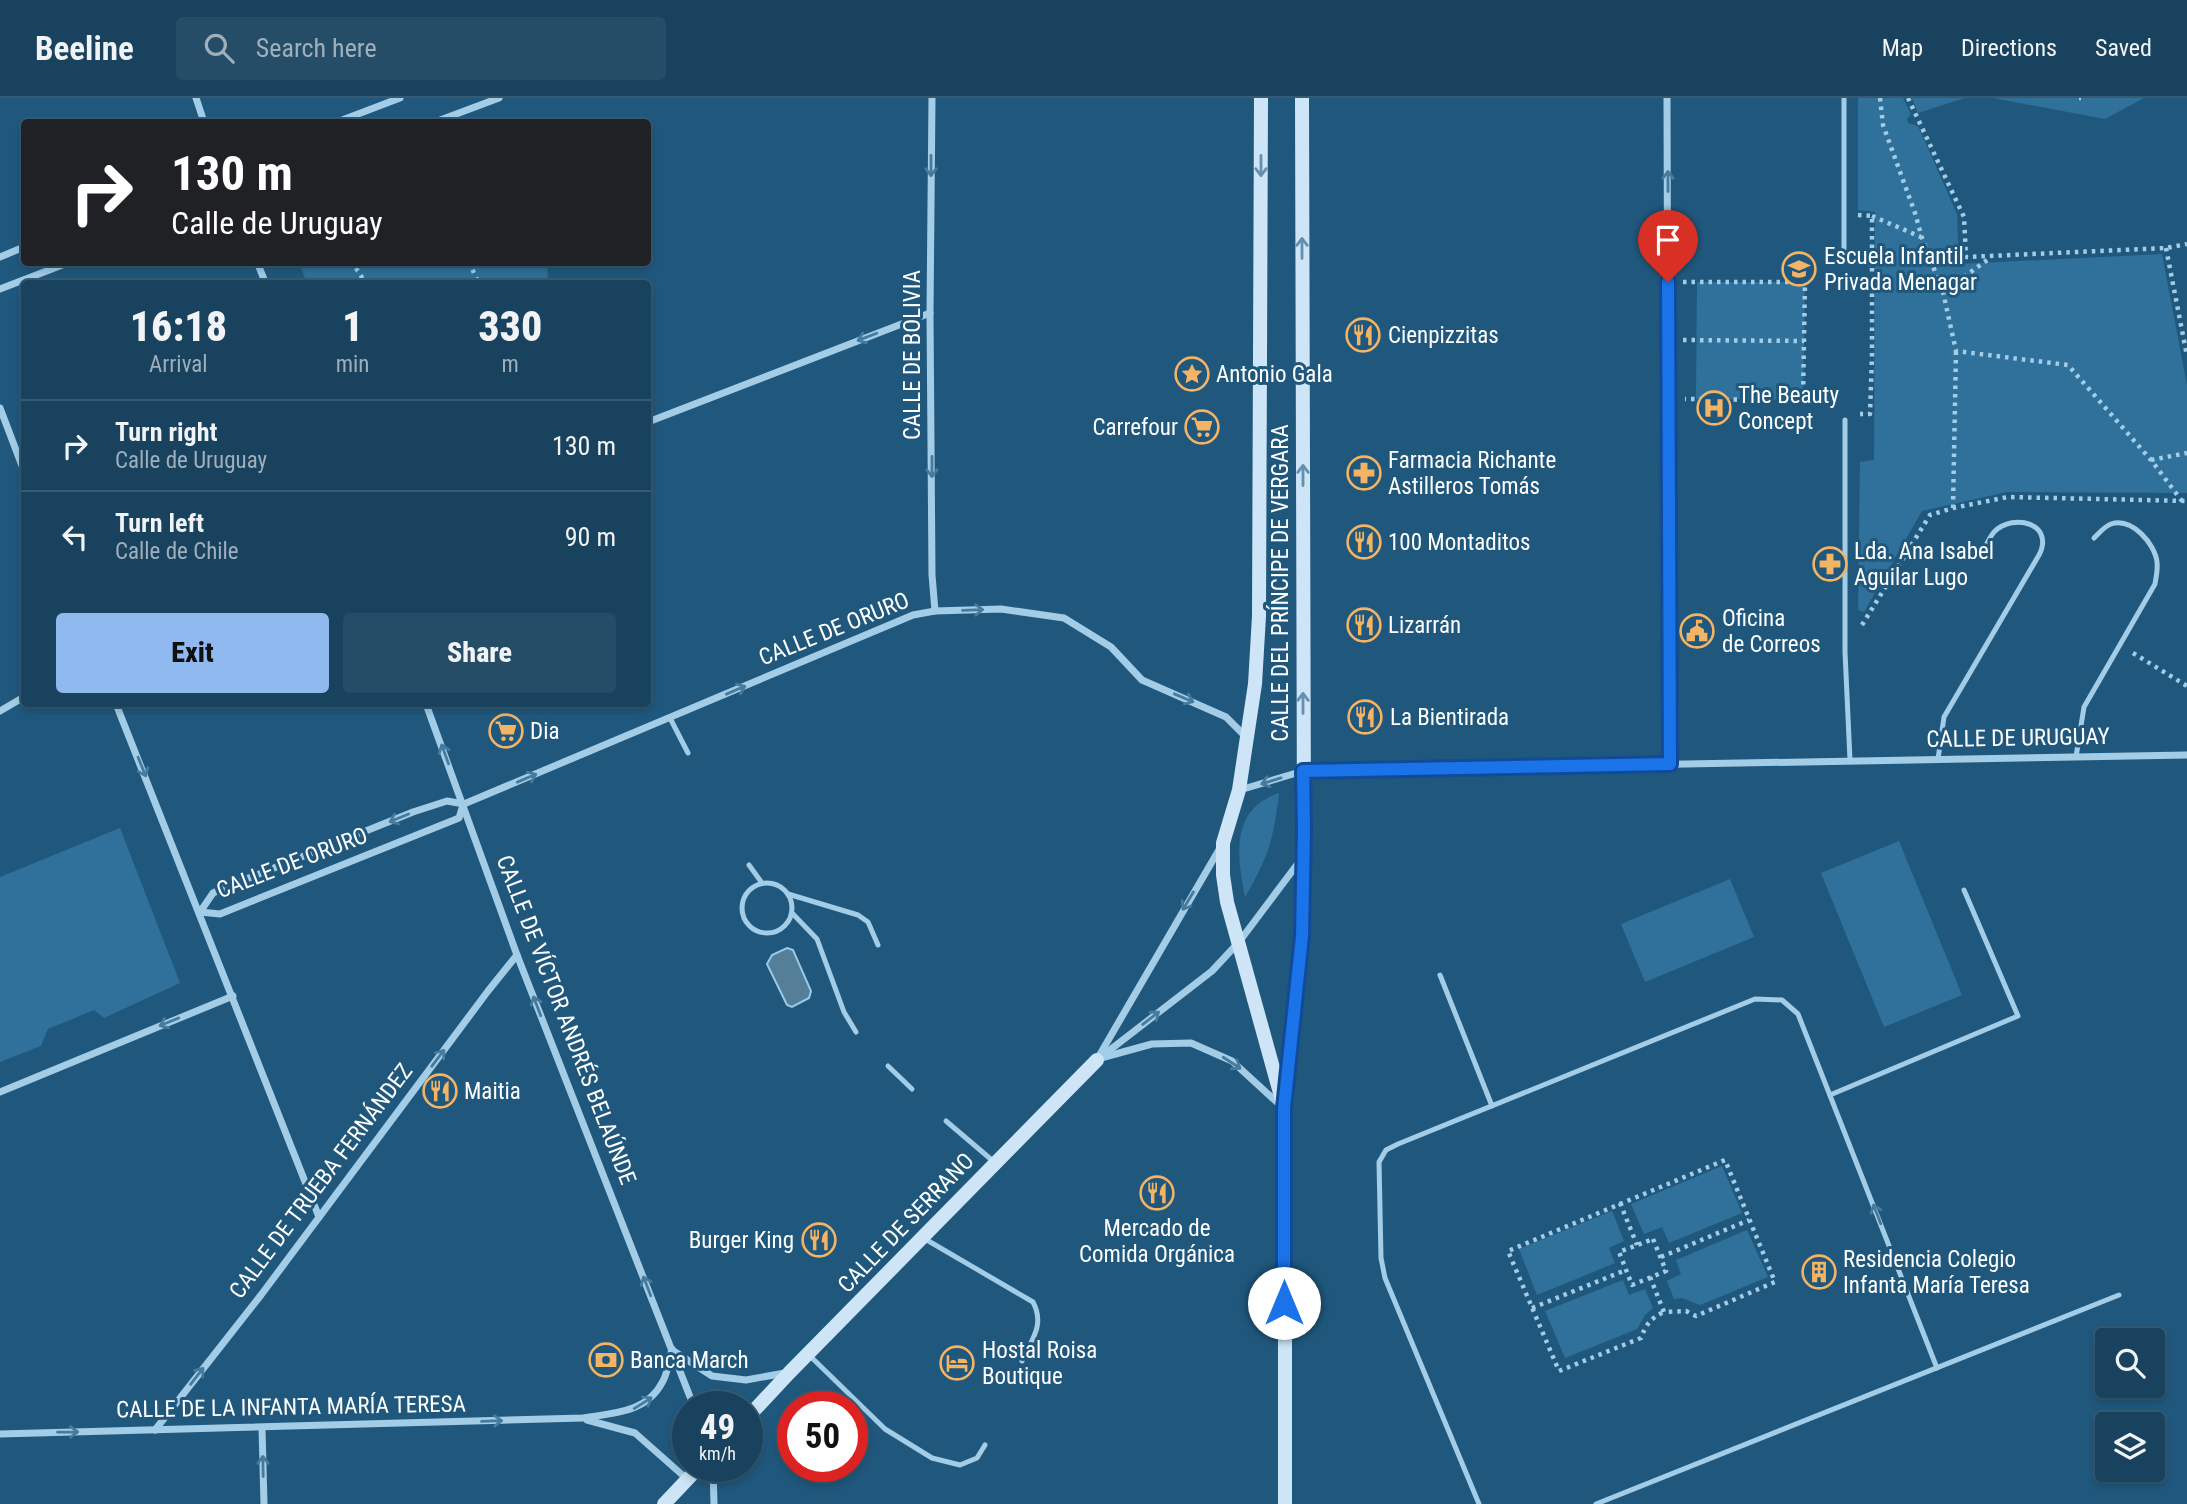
<!DOCTYPE html>
<html lang="en">
<head>
<meta charset="utf-8">
<style>
	:root { --surface:#18425e; --page:#254d67; --text:#f1f3f6; --muted:#9fb0bc; --line:#365b73; --accent:#90b9f0 }
	body { margin:0; font-family:"Roboto Condensed",sans-serif; background:var(--page); color:var(--text); height:100vh; display:flex; flex-direction:column; font-size:26px; white-space:nowrap }
	* { box-sizing:border-box; margin:0 }
	p { font-size:23px; color:var(--muted) }
	.icon { flex:none; width:38px; height:38px; fill:none; stroke:currentColor; stroke-width:2; stroke-linecap:round; stroke-linejoin:round }
	.map { position:relative; flex:1; overflow:hidden }
	.drawer { position:absolute; left:21px; top:182px; width:630px; height:427px; display:flex; flex-direction:column; background:var(--surface); border-radius:7px; box-shadow:0 4px 10px #0003,0 0 0 2px var(--line) }
	.drawer>* { flex:none }
	.banner { position:absolute; left:21px; top:21px; width:630px; height:147px; border-radius:7px; box-shadow:0 4px 10px #0003,0 0 0 2px var(--line); background:#202124; color:#fff; overflow:hidden }
	.buttons { position:absolute; left:2095px; top:1230px; display:grid; gap:14px }
	.buttons a { display:grid; place-items:center; width:70px; height:70px; border-radius:7px; background:var(--surface); box-shadow:0 4px 10px #0003,0 0 0 2px var(--line); font-size:35px }
	.speed { position:absolute; left:672px; top:1293px; display:flex; gap:14px; font-size:35px; font-weight:700; text-align:center }
	.speed>* { display:grid; place-content:center; width:91px; height:91px; border-radius:50%; background:var(--surface); box-shadow:0 4px 10px #0003,0 0 0 2px var(--line); line-height:1 }
	.speed small { font-size:18px; font-weight:400 }
	.speed .limit { border:10px solid #d22; background:#fff; color:#111 }
	.pin { position:absolute; display:grid; place-items:center; width:60px; height:60px; color:#fff; margin:-72px -30px; border-radius:50% 50% 50% 0; rotate:-45deg; box-shadow:0 0 7px #0007 }
	.pin .icon { rotate:45deg }
	.me { position:absolute; width:77px; margin:-38px; rotate:0deg; stroke-linejoin:round; filter:drop-shadow(0 0 5px #0008) }
	.turn { display:flex; align-items:center; gap:24px; height:147px; padding:0 35px; font-size:32px }
	.turn .icon { width:91px; height:91px; stroke-width:2.5 }
	.turn b { display:block; font-size:49px; line-height:60px }
	.eta { display:flex; justify-content:space-evenly; align-items:center; height:119px; text-align:center }
	.eta b { font-size:42px; font-weight:800; line-height:49px }
	.cta { display:flex; gap:14px; margin-top:auto; padding:14px 35px }
	.cta a { flex:1; height:80px; border-radius:7px; background:var(--accent); color:#111; font-size:28px; font-weight:800; line-height:80px; text-align:center }
	.cta a+a { background:var(--page); color:var(--text) }
	ul { padding:0; list-style:none }
	li { display:flex; align-items:center; gap:21px; height:91px; padding:0 35px; border-top:2px solid var(--line) }
	li div { flex:1 }
	li b { display:block; font-size:26px }
	li em { font-style:normal }
	header { display:flex; align-items:center; gap:42px; box-sizing:border-box; height:98px; padding:0 35px; background:var(--surface); border-bottom:2px solid var(--line) }
	header strong { font-size:33px }
	nav { display:flex; gap:38px; margin-inline-start:auto; font-size:24px }
	.search { width:490px; height:63px; background:var(--page); display:flex; align-items:center; gap:18px; box-sizing:border-box; padding:0 24px; border-radius:7px; color:var(--muted); font-size:26px }
	.map>svg:first-child { display:block }
	.green { fill:#2f719a }
	.water { fill:#557f99; stroke:#97cae8; stroke-width:2 }
	.lines { fill:none; stroke-linecap:round; stroke-linejoin:round }
	.path { stroke:#a3cde7; stroke-width:4.5; stroke-dasharray:3.5 5; stroke-linecap:butt }
	.lane { stroke:#a3cde7; stroke-width:5 }
	.street { stroke:#a3cde7; stroke-width:7 }
	.secondary { stroke:#cde5f6; stroke-width:14 }
	.oneway { stroke:#477b9d }
	.oneway2 { stroke:#6590ad }
	.route-casing { stroke:#114b97; stroke-width:18 }
	.route { stroke:#1a73e8; stroke-width:12 }
	.labels { text-anchor:middle; dominant-baseline:central; stroke-width:6; stroke-linejoin:round; paint-order:stroke }
	.poi-label { font-size:23px; fill:#fff; stroke:#20587d; text-anchor:start }
	.street-label { font-size:23px; fill:#fff; stroke:#20587d }
</style>
</head>
<body>
<header>
<strong>Beeline</strong>
<div class="search"><svg class="icon" aria-label="search" viewBox="0 0 24 24"><circle cx="10" cy="10" r="6"/><path d="M15 15l6 6"/></svg>Search here</div>
<nav><a>Map</a><a>Directions</a><a>Saved</a></nav>
</header>
<div class="map">
<svg width="2187" height="1406" viewBox="0 0 2187 1406">
	<rect width="100%" height="100%" fill="#20587d"/>
	<g class="green">
		<path d="M1858,0h45l8,16 -4,5 1,4 10,3 39,88 2,50 203,-10 25,131v108l-180,-1 -85,19 -58,101 -6,-2 2,-148 14,-2 1,-248 -17,-2z"/>
		<path d="M1912,0h53l-47,15z"/>
		<path d="M1993,0h151l-39,21z"/>
		<path d="M299,165h248l1,20h-241z"/>
		<path d="M1697,184h108l-2,118 -107,-1z"/>
		<path d="M1279,695c-5,45 -11,65 -34,104 -8,-41 -15,-88 34,-104z"/>
		<path d="M120,730l60,155 -76,35 -10,-8 -46,19 -7,17 -41,16v-185z"/>
		<path d="M1899,743l63,154 -78,32 -63,-154z"/>
		<path d="M1730,781l24,58 -109,45 -24,-58z"/>
		<path d="M1722,1068l20,47 -73,30 -7,-16 -18,7 -13,-30z"/>
		<path d="M1612,1113l12,30 -15,7 6,15 -78,32 -18,-46z"/>
		<path d="M1747,1132l21,47 -68,28 -18,-7 -8,1 -7,-18 14,-7 -5,-14z"/>
		<path d="M1623,1182l6,15 16,-6 8,19 -8,7 -8,14 -72,29 -20,-47z"/>
	</g>
	<path class="water" d="M787,850l6,2 18,41 -2,7 -17,9 -5,-2 -20,-41 5,-9z"/>
	<g class="lines">
		<g class="path">
			<path d="M1880,0l3,27 32,88 7,25 21,54 13,59 112,14 83,95 31,41"/>
			<path d="M1908,0l56,119 2,40 200,-9 21,-4"/>
			<path d="M2079,0h2"/>
			<path d="M1858,117l14,1v48"/>
			<path d="M1872,118l49,21"/>
			<path d="M2166,150l21,108"/>
			<path d="M350,164l8,9 8,13"/>
			<path d="M469,164l10,22"/>
			<path d="M1859,165l13,1v91l-2,59h-10"/>
			<path d="M1683,184h122l-2,118 -118,-1"/>
			<path d="M1943,194l47,-34"/>
			<path d="M1683,242l121,1"/>
			<path d="M2151,362l36,-7"/>
			<path d="M1953,410l3,-157"/>
			<path d="M1862,527l68,-110 23,-7 55,-11 179,4"/>
			<path d="M2133,555l54,33"/>
			<path d="M1620,1105l17,42"/>
			<path d="M1653,1141l13,32 -34,14 -13,-33z"/>
			<path d="M1661,1159l88,-37"/>
			<path d="M1650,1179l14,35 22,-1 10,5 79,-34 -50,-122 -217,91 51,120 82,-33c5,-14 10,-20 23,-26"/>
			<path d="M1532,1210l94,-38"/>
		</g>
		<g class="lane">
			<path d="M1844,0v163"/>
			<path d="M1845,322v232l5,108"/>
			<path d="M670,620l18,35"/>
			<path d="M2076,659l8,-50 71,-123c1,-7 3,-14 2,-22 -2,-18 -25,-45 -46,-38 -6,2 -12,9 -17,14"/>
			<path d="M1938,661l6,-42 95,-162c16,-31 -25,-43 -45,-23 -5,6 -8,14 -12,20"/>
			<path d="M749,767l13,18"/>
			<circle cx="767" cy="810" r="25"/>
			<path d="M788,796l70,21 10,7 10,23"/>
			<path d="M792,815l25,26 27,73 12,20"/>
			<path d="M1440,877l52,131"/>
			<path d="M888,968l24,23"/>
			<path d="M1830,997l188,-79 -54,-126"/>
			<path d="M946,1023l47,40"/>
			<path d="M925,1141l108,63c12,23 -1,37 -11,59"/>
			<path d="M808,1256l77,75 47,29 28,7 17,-7 8,-13"/>
			<path d="M1479,1406l-94,-226 -4,-20 -2,-96 7,-12 12,-6 357,-145 27,1 16,14 139,354"/>
			<path d="M1596,1406l523,-209"/>
		</g>
		<g class="street">
			<path d="M196,0l8,24"/>
			<path d="M932,0l-2,215 2,262 3,36"/>
			<path d="M1667,0l2,666"/>
			<path d="M337,24l63,-24"/>
			<path d="M435,24l64,-24"/>
			<path d="M0,159l24,-10"/>
			<path d="M257,164l9,22"/>
			<path d="M0,191l70,-27"/>
			<path d="M0,310l24,63"/>
			<path d="M648,324l282,-109"/>
			<path d="M116,606l203,513"/>
			<path d="M426,606l91,251 177,452"/>
			<path d="M0,613l24,-14"/>
			<path d="M1240,692l63,-19 884,-16"/>
			<path d="M200,814l13,-19 11,-5 189,-76 34,-11 17,3 449,-189 22,-4 66,-2 63,9 47,29 31,33 84,37 21,21"/>
			<path d="M200,814l20,2 239,-96 4,-13"/>
			<path d="M1099,958l121,-208"/>
			<path d="M1101,960l51,-14 39,-1 41,18 48,44"/>
			<path d="M1097,962l115,-89 27,-29 63,-84"/>
			<path d="M0,994l233,-96"/>
			<path d="M672,1252l40,26 34,4 39,-7"/>
			<path d="M587,1322l48,13 52,46"/>
			<path d="M262,1330l2,76"/>
			<path d="M155,1332l106,-135 227,-304 29,-36"/>
			<path d="M0,1336l583,-16c31,-5 64,-5 80,-37 5,-9 6,-22 9,-32"/>
			<path d="M713,1368l1,38"/>
		</g>
		<g class="secondary">
			<path d="M1261,0l-2,518 -4,68 -16,106 -16,53v32l4,27 55,198"/>
			<path d="M747,1320l42,-45 308,-313"/>
			<path d="M664,1406l36,-38"/>
			<path d="M1285,1406v-396l17,-172 2,-107 -2,-731"/>
		</g>
	</g>
	<defs><path id="oneway-shaft" d="M-6 0H5M1.5-3L5.5 0L1.5 3" fill="none" stroke-width="1.6" stroke-linecap="round" stroke-linejoin="round" transform="scale(1.75)"/></defs>
	<g class="oneway">
		<use href="#oneway-shaft" transform="translate(931 68) rotate(90)"/>
		<use href="#oneway-shaft" transform="translate(1668 83) rotate(-90)"/>
		<use href="#oneway-shaft" transform="translate(867 239) rotate(159)"/>
		<use href="#oneway-shaft" transform="translate(932 369) rotate(90)"/>
		<use href="#oneway-shaft" transform="translate(973 512) rotate(-2)"/>
		<use href="#oneway-shaft" transform="translate(736 592) rotate(-23)"/>
		<use href="#oneway-shaft" transform="translate(1184 600) rotate(23)"/>
		<use href="#oneway-shaft" transform="translate(445 656) rotate(-110)"/>
		<use href="#oneway-shaft" transform="translate(142 669) rotate(68)"/>
		<use href="#oneway-shaft" transform="translate(527 680) rotate(-23)"/>
		<use href="#oneway-shaft" transform="translate(1271 683) rotate(163)"/>
		<use href="#oneway-shaft" transform="translate(399 720) rotate(158)"/>
		<use href="#oneway-shaft" transform="translate(1188 803) rotate(121)"/>
		<use href="#oneway-shaft" transform="translate(537 908) rotate(-111)"/>
		<use href="#oneway-shaft" transform="translate(1151 920) rotate(-38)"/>
		<use href="#oneway-shaft" transform="translate(169 924) rotate(158)"/>
		<use href="#oneway-shaft" transform="translate(438 960) rotate(-53)"/>
		<use href="#oneway-shaft" transform="translate(1232 965) rotate(33)"/>
		<use href="#oneway-shaft" transform="translate(1877 1116) rotate(-111)"/>
		<use href="#oneway-shaft" transform="translate(647 1188) rotate(-111)"/>
		<use href="#oneway-shaft" transform="translate(197 1278) rotate(-52)"/>
		<use href="#oneway-shaft" transform="translate(643 1305) rotate(-32)"/>
		<use href="#oneway-shaft" transform="translate(492 1323) rotate(-2)"/>
		<use href="#oneway-shaft" transform="translate(68 1334) rotate(-1)"/>
		<use href="#oneway-shaft" transform="translate(263 1368) rotate(-91)"/>
	</g>
	<g class="oneway2">
		<use href="#oneway-shaft" transform="translate(1261 68) rotate(90)"/>
		<use href="#oneway-shaft" transform="translate(1302 150) rotate(-90)"/>
		<use href="#oneway-shaft" transform="translate(1303 377) rotate(-90)"/>
		<use href="#oneway-shaft" transform="translate(1303 605) rotate(-90)"/>
	</g>
	<g class="lines">
		<defs>
			<path id="route" d="M1284,1205v-195l18,-172 2,-107 -1,-58 367,-7 -2,-482"/>
		</defs>
		<use href="#route" class="route-casing"/>
		<use href="#route" class="route"/>
	</g>
	<defs>
		<symbol id="school-ring" viewBox="-11 -11 22 22"><circle r="9.5" fill="#20587d" stroke="#f5b364" stroke-width="1.5"/><path d="M0-5L7-2L0 1L-7-2ZM-4 1L0 2.5L4 1V4Q0 6-4 4Z" fill="#f5b364"/></symbol>
		<symbol id="restaurant-ring" viewBox="-11 -11 22 22"><circle r="9.5" fill="#20587d" stroke="#f5b364" stroke-width="1.5"/><path d="M-5-6h1v4h1v-4h1v4h1v-4h1v5L-1.5 .5V6h-2V.5L-5-1ZM5-6V6H3V1.5H1.5Q1.5-4 5-6Z" fill="#f5b364"/></symbol>
		<symbol id="sight-ring" viewBox="-11 -11 22 22"><circle r="9.5" fill="#20587d" stroke="#f5b364" stroke-width="1.5"/><path d="M0-6L1.8-2.2L6-1.7L2.9 1.2L3.7 5.4L0 3.3L-3.7 5.4L-2.9 1.2L-6-1.7L-1.8-2.2Z" fill="#f5b364"/></symbol>
		<symbol id="hospital-ring" viewBox="-11 -11 22 22"><circle r="9.5" fill="#20587d" stroke="#f5b364" stroke-width="1.5"/><path d="M-5-5h3v3.5h4V-5h3V5h-3V1.5h-4V5h-3Z" fill="#f5b364"/></symbol>
		<symbol id="supermarket-ring" viewBox="-11 -11 22 22"><circle r="9.5" fill="#20587d" stroke="#f5b364" stroke-width="1.5"/><path d="M-6-5.5h2.5l.6 2H6L4.5 2H-2.5L-4.4-4H-6ZM-1.5 3.2a1.3 1.3 0 1 0 .1 0ZM3 3.2a1.3 1.3 0 1 0 .1 0Z" fill="#f5b364"/></symbol>
		<symbol id="pharmacy-ring" viewBox="-11 -11 22 22"><circle r="9.5" fill="#20587d" stroke="#f5b364" stroke-width="1.5"/><path d="M-2-6h4v4h4v4h-4v4h-4v-4h-4v-4h4Z" fill="#f5b364"/></symbol>
		<symbol id="civic-ring" viewBox="-11 -11 22 22"><circle r="9.5" fill="#20587d" stroke="#f5b364" stroke-width="1.5"/><path d="M-.6-6.5H3V-4.5H.6V-3L4-1V1h2V6H-6V1h2V-1L-.6-3ZM-1.2 2.5V6h2.4V2.5Z" fill="#f5b364"/></symbol>
		<symbol id="building-ring" viewBox="-11 -11 22 22"><circle r="9.5" fill="#20587d" stroke="#f5b364" stroke-width="1.5"/><path d="M-4-6H4V6H1V3H-1V6H-4ZM-2.5-4.3h1.7v1.8h-1.7ZM.8-4.3h1.7v1.8H.8ZM-2.5-1h1.7V.8h-1.7ZM.8-1h1.7V.8H.8Z" fill="#f5b364"/></symbol>
		<symbol id="bank-ring" viewBox="-11 -11 22 22"><circle r="9.5" fill="#20587d" stroke="#f5b364" stroke-width="1.5"/><path d="M-6-4H6V4H-6ZM0-2.3a2.3 2.3 0 1 0 0 4.6a2.3 2.3 0 1 0 0-4.6Z" fill="#f5b364"/></symbol>
		<symbol id="hotel-ring" viewBox="-11 -11 22 22"><circle r="9.5" fill="#20587d" stroke="#f5b364" stroke-width="1.5"/><path d="M-6-4.5h1.5V1H6V5H4.5V3h-9V5H-6ZM-4 0a1.8 1.8 0 1 1 3.6 0ZM.5 0V-2.5h3Q6-2.5 6 0Z" fill="#f5b364"/></symbol>
	</defs>
	<g fill-rule="evenodd">
		<use href="#school-ring" x="1780" y="152" width="38" height="38"/>
		<use href="#restaurant-ring" x="1344" y="218" width="38" height="38"/>
		<use href="#sight-ring" x="1173" y="257" width="38" height="38"/>
		<use href="#hospital-ring" x="1695" y="291" width="38" height="38"/>
		<use href="#supermarket-ring" x="1183" y="310" width="38" height="38"/>
		<use href="#pharmacy-ring" x="1345" y="356" width="38" height="38"/>
		<use href="#restaurant-ring" x="1345" y="425" width="38" height="38"/>
		<use href="#pharmacy-ring" x="1811" y="447" width="38" height="38"/>
		<use href="#restaurant-ring" x="1345" y="508" width="38" height="38"/>
		<use href="#civic-ring" x="1678" y="514" width="38" height="38"/>
		<use href="#restaurant-ring" x="1346" y="600" width="38" height="38"/>
		<use href="#supermarket-ring" x="487" y="614" width="38" height="38"/>
		<use href="#restaurant-ring" x="421" y="974" width="38" height="38"/>
		<use href="#restaurant-ring" x="1138" y="1076" width="38" height="38"/>
		<use href="#restaurant-ring" x="800" y="1123" width="38" height="38"/>
		<use href="#building-ring" x="1800" y="1155" width="38" height="38"/>
		<use href="#bank-ring" x="587" y="1243" width="38" height="38"/>
		<use href="#hotel-ring" x="938" y="1246" width="38" height="38"/>
	</g>
	<g class="labels">
		<g class="poi-label">
			<text x="1824" y="158">Escuela Infantil<tspan x="1824" dy="26">Privada Menagar</tspan></text>
			<text x="1388" y="237">Cienpizzitas</text>
			<text x="1216" y="276">Antonio Gala</text>
			<text x="1738" y="297">The Beauty<tspan x="1738" dy="26">Concept</tspan></text>
			<text x="1178" y="329" text-anchor="end">Carrefour</text>
			<text x="1388" y="362">Farmacia Richante<tspan x="1388" dy="26">Astilleros Tomás</tspan></text>
			<text x="1388" y="444">100 Montaditos</text>
			<text x="1854" y="453">Lda. Ana Isabel<tspan x="1854" dy="26">Aguilar Lugo</tspan></text>
			<text x="1722" y="520">Oficina<tspan x="1722" dy="26">de Correos</tspan></text>
			<text x="1388" y="527">Lizarrán</text>
			<text x="1390" y="619">La Bientirada</text>
			<text x="530" y="633">Dia</text>
			<text x="464" y="993">Maitia</text>
			<text x="1157" y="1130" text-anchor="middle">Mercado de<tspan x="1157" dy="26">Comida Orgánica</tspan></text>
			<text x="794" y="1142" text-anchor="end">Burger King</text>
			<text x="1843" y="1161">Residencia Colegio<tspan x="1843" dy="26">Infanta María Teresa</tspan></text>
			<text x="982" y="1252">Hostal Roisa<tspan x="982" dy="26">Boutique</tspan></text>
			<text x="630" y="1262">Banca March</text>
		</g>
		<g class="street-label">
			<text transform="translate(912 257) rotate(-90)">CALLE DE BOLIVIA</text>
			<text transform="translate(1280 485) rotate(-90)">CALLE DEL PRÍNCIPE DE VERGARA</text>
			<text transform="translate(834 531) rotate(-22)">CALLE DE ORURO</text>
			<text transform="translate(2018 640) rotate(-1)">CALLE DE URUGUAY</text>
			<text transform="translate(292 765) rotate(-21)">CALLE DE ORURO</text>
			<text transform="translate(566 922) rotate(69)">CALLE DE VÍCTOR ANDRÉS BELAÚNDE</text>
			<text transform="translate(321 1083) rotate(-53)">CALLE DE TRUEBA FERNÁNDEZ</text>
			<text transform="translate(906 1125) rotate(-46)">CALLE DE SERRANO</text>
			<text transform="translate(291 1309) rotate(-1)">CALLE DE LA INFANTA MARÍA TERESA</text>
		</g>
	</g>
</svg>
<div class="buttons">
<a><svg class="icon" aria-label="search" viewBox="0 0 24 24"><circle cx="10" cy="10" r="6"/><path d="M15 15l6 6"/></svg></a>
<a><svg class="icon" aria-label="layers" viewBox="0 0 24 24"><path d="M12 4l9 5-9 5-9-5zM3 14l9 5 9-5"/></svg></a>
</div>
<div class="speed"><div>49<small>km/h</small></div><div class="limit">50</div></div>
<div class="pin" style="left:1668px;top:184px;background:#d93025"><svg class="icon" aria-label="arrive" viewBox="0 0 24 24"><path d="M6 21V4h12l-3 4 3 4H6"/></svg></div>
<svg class="me" style="left:1284px;top:1205px" viewBox="-20 -20 40 40"><circle r="19" fill="#fff"/><path d="M0-13L10 11 0 6-10 11z" fill="#1a73e8"/></svg>
<div class="banner">
<div class="turn"><svg class="icon" aria-label="right" viewBox="0 0 24 24"><path d="M7 20v-9h11M14 6l5 5-5 5"/></svg><div><b>130 m</b>Calle de Uruguay</div></div>
</div>
<section class="drawer">
<div class="eta">
<div><b>16:18</b><p>Arrival</p></div>
<div><b>1</b><p>min</p></div>
<div><b>330</b><p>m</p></div>
</div>
<ul>
<li><svg class="icon" aria-label="right" viewBox="0 0 24 24"><path d="M7 20v-9h11M14 6l5 5-5 5"/></svg><div><b>Turn right</b><p>Calle de Uruguay</p></div><em>130 m</em></li>
<li><svg class="icon" aria-label="left" viewBox="0 0 24 24"><path d="M17 20v-9H6M10 6l-5 5 5 5"/></svg><div><b>Turn left</b><p>Calle de Chile</p></div><em>90 m</em></li>
</ul>
<div class="cta"><a>Exit</a><a>Share</a></div>
</section>
</div>
</body>
</html>
